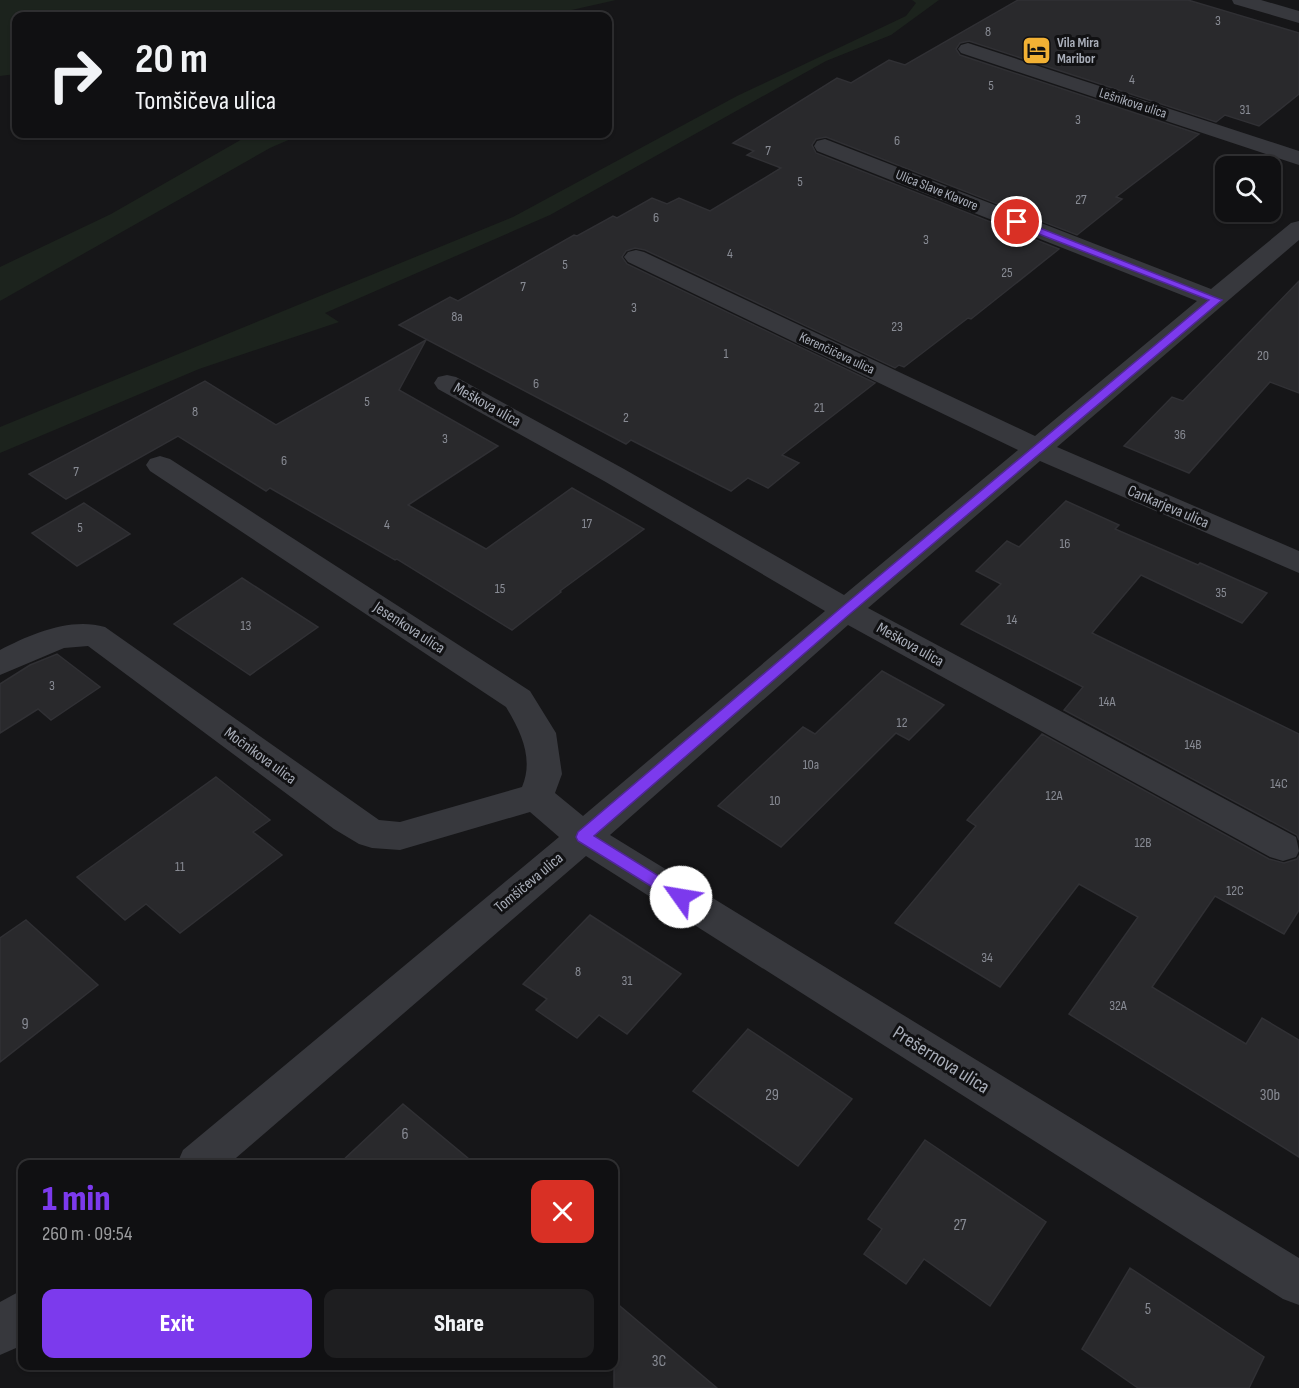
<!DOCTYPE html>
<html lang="en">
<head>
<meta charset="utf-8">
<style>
	:root { --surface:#101012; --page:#1e1e20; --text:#f1f3f6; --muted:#9c9d9f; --line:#303032; --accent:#7c3aed }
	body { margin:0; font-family:"Sofia Sans Condensed",sans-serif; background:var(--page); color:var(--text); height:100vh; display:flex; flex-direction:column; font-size:22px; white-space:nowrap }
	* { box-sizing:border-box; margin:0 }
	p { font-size:20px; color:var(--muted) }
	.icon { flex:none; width:33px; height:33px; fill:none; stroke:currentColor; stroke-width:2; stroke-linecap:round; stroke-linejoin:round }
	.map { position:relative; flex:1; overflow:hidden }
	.panel { position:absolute; left:18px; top:1160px; width:600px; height:210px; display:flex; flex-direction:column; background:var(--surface); border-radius:12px; box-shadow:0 2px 4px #0004,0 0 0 2px var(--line) }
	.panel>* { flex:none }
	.banner { position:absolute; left:12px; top:12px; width:600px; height:126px; border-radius:12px; box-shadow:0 2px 4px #0004,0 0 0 2px var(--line); background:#101012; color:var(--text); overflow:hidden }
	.tools { position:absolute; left:1215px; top:156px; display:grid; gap:12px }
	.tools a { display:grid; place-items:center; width:66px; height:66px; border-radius:12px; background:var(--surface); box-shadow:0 2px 4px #0004,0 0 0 2px var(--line); font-size:30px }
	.pin { position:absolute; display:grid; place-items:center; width:51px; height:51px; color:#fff; margin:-26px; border:3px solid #fff; border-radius:50%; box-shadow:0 2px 6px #0007 }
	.me { position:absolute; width:66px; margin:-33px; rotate:302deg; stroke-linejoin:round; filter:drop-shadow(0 0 4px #0008) }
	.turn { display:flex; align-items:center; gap:21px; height:126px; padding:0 24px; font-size:27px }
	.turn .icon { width:78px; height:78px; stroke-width:2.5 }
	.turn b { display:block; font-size:42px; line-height:51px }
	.round { display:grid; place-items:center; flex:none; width:63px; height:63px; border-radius:12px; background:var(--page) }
	.headline { display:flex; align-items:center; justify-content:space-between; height:102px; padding:0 24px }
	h1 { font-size:36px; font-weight:800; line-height:45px; color:var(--accent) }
	.button { display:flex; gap:12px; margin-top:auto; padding:12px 24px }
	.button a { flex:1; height:69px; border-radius:12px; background:var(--accent); color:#fff; font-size:24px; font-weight:800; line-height:69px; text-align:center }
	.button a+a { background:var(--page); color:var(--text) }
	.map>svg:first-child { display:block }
	.green { fill:#1c231d }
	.building { fill:#29292c; stroke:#303034; stroke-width:1.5 }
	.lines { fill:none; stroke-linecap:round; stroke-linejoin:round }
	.minor { fill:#37383d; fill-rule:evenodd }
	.route { fill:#7c3aed; stroke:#51269a; stroke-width:1.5 }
	.labels { text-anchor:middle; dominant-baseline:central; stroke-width:6; stroke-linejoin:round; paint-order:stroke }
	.number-label { font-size:14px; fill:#888b94 }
	.far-poi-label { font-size:14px; font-weight:bold; fill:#a8adb8; stroke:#111113; text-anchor:start }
	.far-street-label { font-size:14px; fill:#a8adb8; stroke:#111113 }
	.street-label { font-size:16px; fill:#a8adb8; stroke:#111113 }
	.near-number-label { font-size:16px; fill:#888b94 }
	.near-street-label { font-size:20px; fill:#a8adb8; stroke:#111113 }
</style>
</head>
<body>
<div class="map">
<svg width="1299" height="1388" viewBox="0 0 1299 1388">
	<rect width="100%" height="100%" fill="#161618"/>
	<g class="green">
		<path d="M0,0h616l-71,16h-529v58l-16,2z"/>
		<path d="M912,0h27l-48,35 -65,26 -276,154 -225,98 14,9 -140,47 -199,84v-26l513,-210 224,-121 169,-80 10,-13z"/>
		<path d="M251,134h51l-32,14 -270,153v-34l111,-53z"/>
	</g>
	<g class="building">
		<path d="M1018,0h170l111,33v61l-40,32 -34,-11 -9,7 -247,-81 -9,2 -4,6 4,6 239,79 -83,63 6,2 -45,36 -251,-98 -10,2 -4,6 4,8 243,96 -88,70 -3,-1 -64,49 -5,-2 -4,3 -250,-118 -10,-2 -9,3 -4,6 5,7 248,119 -93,72 17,8 -31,25 -20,-10 -17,13 -100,-51 -5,4 -227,-119 51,-28 8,4 116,-66 3,1 36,-20 4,2 35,-20 15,6 12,-6 31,13 71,-43 -34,-13 7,-4 -21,-8 104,-65 14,5 38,-23 16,5z"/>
		<path d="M1299,281v112l-29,-11 -81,91 -65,-27 48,-49 11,4z"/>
		<path d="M426,340l-27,50 99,56 -90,59 78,44 86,-61 72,41 -84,62 1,1 -49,38 -115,-71 -2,1 -125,-72 -4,3 -88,-55 -112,63 -37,-25 176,-93 71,44z"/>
		<path d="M1066,501l53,24 -4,4 83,36 2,-2 67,30 -25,30 -101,-48 -49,58 207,101v106l-2,-5 -233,-125 19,-23 -122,-63 40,-40 -25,-13 31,-30 12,6z"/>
		<path d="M84,503l46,31 -53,32 -45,-33z"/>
		<path d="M242,578l76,49 -68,48 -76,-51z"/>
		<path d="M57,654l43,33 -49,33 -13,-11 -38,24v-49l30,-19z"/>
		<path d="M882,671l62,34 -35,35 -13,-7 -115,114 -63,-41 85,-79 12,7z"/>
		<path d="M1042,734l227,125 15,4 13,-4 2,-3v54l-15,24 -69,-38 -63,91 94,57 16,-26 37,22v117l-230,-143 69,-97 -59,-33 -79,103 -105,-64 81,-97 -9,-6z"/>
		<path d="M216,777l54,43 -17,12 29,23 -102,78 -34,-29 -21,16 -48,-43z"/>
		<path d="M590,915l91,59 -54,60 -28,-19 -22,23 -41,-28 11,-11 -24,-15z"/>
		<path d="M26,920l72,65 -98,77v-124z"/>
		<path d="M748,1029l104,70 -54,67 -105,-75z"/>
		<path d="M403,1104l72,60h-136z"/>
		<path d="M925,1140l121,82 -56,84 -66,-47 -18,25 -42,-30 18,-25 -14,-10z"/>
		<path d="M1130,1268l134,89 -15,31h-111l-56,-39z"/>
		<path d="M614,1301l103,87h-103z"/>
	</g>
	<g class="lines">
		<g class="minor">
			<path d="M1232,0h29l38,11v12l-65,-19z"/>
			<path d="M968,43l331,108v14l-338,-112 -3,-4 3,-4z"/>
			<path d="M825,139l386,150 80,-66 8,-2v19l-242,207 242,104v22l-259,-112 -172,147 428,229 3,14 -3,6 -13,4 -13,-4 -422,-232 -238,210 689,423v47l-16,-6 -697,-443 -357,308h-52l6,-14 376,-313 -29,-25 -130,38 -28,-2 -13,-4 -25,-15 -246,-183 -24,2 -64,27v-25c31,-16 70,-33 105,-23l274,193 21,2 122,-35c12,-28 -1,-55 -16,-80l-356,-236 -4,-6 4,-6 10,-3 10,3 360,232 26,42 6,41 -7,19 28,23 242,-205 -221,-130 -166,-92 -4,-6 4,-6 9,-2 9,2 168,92 220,126 174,-145 -390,-188 -4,-5 4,-5 8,-2 8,2 391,184 162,-135 -380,-150 -3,-5 3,-5z"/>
			<path d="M22,1290v53l-6,5 -16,7v-53z"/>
		</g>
	</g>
	<path class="route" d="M1017,219l205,81 -371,313 -257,223 92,57 3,4 -3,4 -5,2 -6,-2 -97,-60 -2,-4 2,-5 264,-225 367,-307 -196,-76 -1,-2z"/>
	<defs>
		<symbol id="hotel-square" viewBox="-11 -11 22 22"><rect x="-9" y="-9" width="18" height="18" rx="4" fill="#f2b134" stroke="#111113"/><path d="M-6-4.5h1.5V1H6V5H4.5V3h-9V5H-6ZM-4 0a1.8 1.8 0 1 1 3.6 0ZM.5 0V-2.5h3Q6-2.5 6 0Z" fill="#111"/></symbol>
	</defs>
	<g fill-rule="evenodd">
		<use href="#hotel-square" x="1020" y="34" width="33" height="33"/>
	</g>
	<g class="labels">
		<g class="number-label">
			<text x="1218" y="20">3</text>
			<text x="988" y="31">8</text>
			<text x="1132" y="79">4</text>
			<text x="991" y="85">5</text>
			<text x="1245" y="109">31</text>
			<text x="1078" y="119">3</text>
			<text x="897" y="140">6</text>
			<text x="768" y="150">7</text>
			<text x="800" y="181">5</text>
			<text x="1081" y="199">27</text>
			<text x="656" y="217">6</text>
			<text x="926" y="239">3</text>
			<text x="730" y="253">4</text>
			<text x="565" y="264">5</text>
			<text x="1007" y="272">25</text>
			<text x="523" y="286">7</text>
			<text x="634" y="307">3</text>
			<text x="457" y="316">8a</text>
			<text x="897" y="326">23</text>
			<text x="726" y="353">1</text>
			<text x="1263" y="355">20</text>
			<text x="536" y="383">6</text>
			<text x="367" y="401">5</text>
			<text x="819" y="407">21</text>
			<text x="195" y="411">8</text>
			<text x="626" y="417">2</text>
			<text x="1180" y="434">36</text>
			<text x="445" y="438">3</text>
			<text x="284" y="460">6</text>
			<text x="76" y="471">7</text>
			<text x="587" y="523">17</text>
			<text x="387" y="524">4</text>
			<text x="80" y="527">5</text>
			<text x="1065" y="543">16</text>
			<text x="500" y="588">15</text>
			<text x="1221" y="592">35</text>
			<text x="1012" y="619">14</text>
			<text x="246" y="625">13</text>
			<text x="52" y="685">3</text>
			<text x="1107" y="701">14A</text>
			<text x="902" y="722">12</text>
			<text x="1193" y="744">14B</text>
			<text x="811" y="764">10a</text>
			<text x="1279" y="783">14C</text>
			<text x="1054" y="795">12A</text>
			<text x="775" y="800">10</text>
			<text x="1143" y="842">12B</text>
			<text x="180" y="866">11</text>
			<text x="1235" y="890">12C</text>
			<text x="987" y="957">34</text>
			<text x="578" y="971">8</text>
			<text x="627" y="980">31</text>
			<text x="1118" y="1005">32A</text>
		</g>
		<g class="far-poi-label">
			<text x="1057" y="42">Vila Mira<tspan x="1057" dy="16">Maribor</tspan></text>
		</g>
		<g class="far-street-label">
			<text transform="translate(1133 103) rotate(18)">Lešnikova ulica</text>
			<text transform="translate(937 190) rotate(22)">Ulica Slave Klavore</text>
			<text transform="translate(837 353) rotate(25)">Kerenčičeva ulica</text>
		</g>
		<g class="street-label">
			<text transform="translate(487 405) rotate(29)">Meškova ulica</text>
			<text transform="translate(1168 507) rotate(23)">Cankarjeva ulica</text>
			<text transform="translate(409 628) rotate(33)">Jesenkova ulica</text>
			<text transform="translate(910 645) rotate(29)">Meškova ulica</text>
			<text transform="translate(260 756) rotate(36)">Močnikova ulica</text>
			<text transform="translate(529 883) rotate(-40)">Tomšičeva ulica</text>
		</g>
		<g class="near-number-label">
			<text x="25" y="1024">9</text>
			<text x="772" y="1095">29</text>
			<text x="1270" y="1095">30b</text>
			<text x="405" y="1134">6</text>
			<text x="960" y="1225">27</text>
			<text x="1148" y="1309">5</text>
			<text x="659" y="1361">3C</text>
		</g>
		<g class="near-street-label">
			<text transform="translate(941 1060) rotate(32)">Prešernova ulica</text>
		</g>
	</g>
</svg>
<div class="tools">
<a><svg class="icon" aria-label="search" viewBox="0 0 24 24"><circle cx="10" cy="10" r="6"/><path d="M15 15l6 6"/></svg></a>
</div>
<div class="pin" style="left:1017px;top:222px;background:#d93025"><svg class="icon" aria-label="arrive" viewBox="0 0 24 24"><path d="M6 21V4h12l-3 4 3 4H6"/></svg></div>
<svg class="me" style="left:681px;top:897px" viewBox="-20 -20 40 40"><circle r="19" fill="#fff"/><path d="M0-13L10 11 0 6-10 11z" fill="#7c3aed"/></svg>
<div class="banner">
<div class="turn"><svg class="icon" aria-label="right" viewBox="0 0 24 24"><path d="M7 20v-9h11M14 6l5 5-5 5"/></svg><div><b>20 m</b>Tomšičeva ulica</div></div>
</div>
<section class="panel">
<div class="headline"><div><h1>1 min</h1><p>260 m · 09:54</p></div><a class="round" style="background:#d93025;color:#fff"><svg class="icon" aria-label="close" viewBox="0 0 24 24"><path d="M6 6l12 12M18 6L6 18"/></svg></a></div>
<div class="button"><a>Exit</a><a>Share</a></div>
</section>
</div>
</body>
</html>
